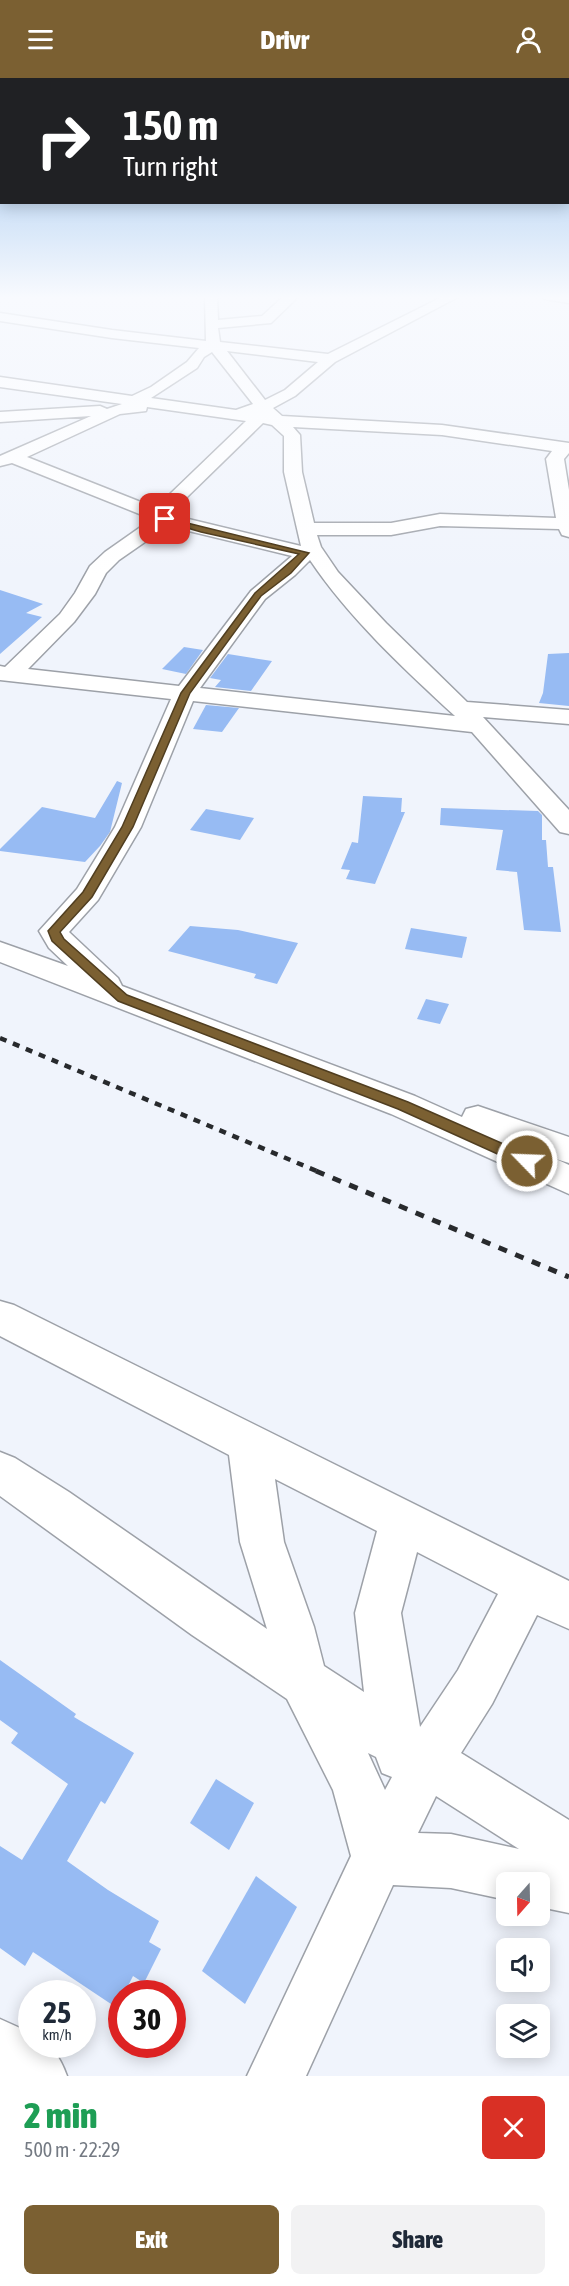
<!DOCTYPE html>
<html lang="en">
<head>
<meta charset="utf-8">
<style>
	:root { --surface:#fff; --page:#f2f2f3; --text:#1f2937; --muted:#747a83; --accent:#7b6032 }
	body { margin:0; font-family:"Asap Condensed",sans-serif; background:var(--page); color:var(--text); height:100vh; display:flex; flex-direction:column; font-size:22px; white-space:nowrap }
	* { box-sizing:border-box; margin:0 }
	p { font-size:20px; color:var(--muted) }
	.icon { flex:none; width:33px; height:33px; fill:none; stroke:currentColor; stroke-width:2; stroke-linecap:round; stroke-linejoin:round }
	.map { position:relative; height:1998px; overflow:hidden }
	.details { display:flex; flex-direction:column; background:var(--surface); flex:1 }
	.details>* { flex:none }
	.banner { position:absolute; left:0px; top:0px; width:570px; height:126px; box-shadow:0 3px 15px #0003; background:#202124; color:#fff; overflow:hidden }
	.needle { width:39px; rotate:200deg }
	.tools { position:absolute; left:496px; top:1794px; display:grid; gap:12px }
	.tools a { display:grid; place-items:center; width:54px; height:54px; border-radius:9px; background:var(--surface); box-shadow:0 3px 15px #0003; font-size:30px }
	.speed { position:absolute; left:18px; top:1902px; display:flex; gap:12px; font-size:30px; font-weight:700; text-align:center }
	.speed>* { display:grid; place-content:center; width:78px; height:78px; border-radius:50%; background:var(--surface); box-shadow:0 3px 15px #0003; line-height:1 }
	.speed small { font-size:15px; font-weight:400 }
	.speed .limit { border:9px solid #d22; background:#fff; color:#111 }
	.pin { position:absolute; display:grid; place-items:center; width:51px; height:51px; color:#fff; margin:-26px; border-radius:12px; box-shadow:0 3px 9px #0006 }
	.me { position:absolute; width:66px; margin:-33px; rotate:294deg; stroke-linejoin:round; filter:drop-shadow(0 0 4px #0008) }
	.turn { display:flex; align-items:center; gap:21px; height:126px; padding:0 24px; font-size:27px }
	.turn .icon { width:78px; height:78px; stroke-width:2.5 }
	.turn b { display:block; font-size:42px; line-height:51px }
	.round { display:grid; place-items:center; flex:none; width:63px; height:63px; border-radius:9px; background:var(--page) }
	.overview { display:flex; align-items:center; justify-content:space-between; height:102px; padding:0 24px }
	h1 { font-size:36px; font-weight:800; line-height:45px; color:#1e9e55 }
	.cta { display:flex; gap:12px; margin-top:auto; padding:12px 24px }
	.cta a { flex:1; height:69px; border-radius:9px; background:var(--accent); color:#fff; font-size:24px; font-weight:800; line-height:69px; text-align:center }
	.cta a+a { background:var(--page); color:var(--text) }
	header { display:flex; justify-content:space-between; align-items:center; height:78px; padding:0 24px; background:var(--accent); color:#fff; font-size:27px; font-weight:800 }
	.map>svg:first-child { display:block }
	.building { fill:#97bbf3 }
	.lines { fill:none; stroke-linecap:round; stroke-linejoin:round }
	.minor-casing { stroke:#9da1a8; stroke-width:3 }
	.minor { fill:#fff; fill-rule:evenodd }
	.rail-far1 { stroke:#282a2d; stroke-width:4.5; stroke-dasharray:7 7; stroke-linecap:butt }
	.rail { stroke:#282a2d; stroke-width:5; stroke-dasharray:9 9; stroke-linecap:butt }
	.route { fill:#7b6032; stroke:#503e20; stroke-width:1.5 }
</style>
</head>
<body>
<header><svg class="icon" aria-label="menu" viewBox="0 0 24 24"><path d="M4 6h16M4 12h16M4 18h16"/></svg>Drivr<svg class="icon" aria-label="person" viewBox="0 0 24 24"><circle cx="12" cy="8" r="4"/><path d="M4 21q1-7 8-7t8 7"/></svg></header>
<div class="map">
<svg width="569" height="1998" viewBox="0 0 569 1998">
	<rect width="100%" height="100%" fill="#f0f4fc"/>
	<g class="building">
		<path d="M0,512l43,14 -17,9 16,4 -42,37z"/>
		<path d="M184,569l19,3 -17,24 -24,-5z"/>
		<path d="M569,575v53l-30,-3 4,-10 5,-39z"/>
		<path d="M228,576l44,7 -21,30 -36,-4 6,-7 -11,-2z"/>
		<path d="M206,627l33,3 -17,24 -29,-3z"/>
		<path d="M117,703l5,2 -12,49 -10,14 -15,16 -85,-11v-2l42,-42 53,11z"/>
		<path d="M363,718l39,2 -1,14h4l-30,72 -29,-5 4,-9 -9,-1 11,-27 6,1z"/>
		<path d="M441,730l97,3 4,4v25h4l2,27h5l8,65 -37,-2 -7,-58 -21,-2 7,-40 -63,-5z"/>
		<path d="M206,731l48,9 -14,22 -50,-10z"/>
		<path d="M190,848l48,4 60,13 -21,41 -23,-6 2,-4 -88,-23z"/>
		<path d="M411,850l56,9 -5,21 -57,-9z"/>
		<path d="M426,921l23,5 -9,20 -23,-5z"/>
		<path d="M0,1582l76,54 -2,3 60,36 -29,51 -4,-3 -34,60 41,29 51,31 -10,21 12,7 -17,34 -11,-7 -9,18h-2l-5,14 -84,-56 -8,14 -25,-18v-102l22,14 46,-76 -57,-41 7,-10 -18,-13z"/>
		<path d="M216,1701l38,24 -25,47 -39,-27z"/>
		<path d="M256,1798l41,31 -52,97 -43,-33z"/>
	</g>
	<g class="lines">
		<defs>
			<g id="minor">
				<path d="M205,218h12l1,24 44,-4 22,-20h12l-1,4 -24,23 -53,5 2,14 108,12 116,-58h16l-125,66 -40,34 -22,12 9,8 160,9 127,18v10l-5,6 5,31v47l-7,-2 -3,-6 -119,-3 -49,9h-74l4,12 17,25 48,51 81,79 102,8v14l-86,-7 86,93v24l-9,-2 -88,-100 -279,-31 -52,126 -43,73 -29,32 49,46 4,8 293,110 47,21 4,-8 12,-3 91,31v26l-13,-4 13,6v29l-178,-80 -391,-152v-20l68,24 -19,-18 -10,-17 38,-42 38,-62 56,-128 -171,-19v-14l5,1 55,-53 15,-21 15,-27 15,-14 47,-33 -140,-56 -12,3v-10l91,-40 -91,6v-10l100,-6 7,3 15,-5 -122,-17v-10l132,19 19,-9 36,-25 12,-14 -87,-10 -112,-17v-8l112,17 94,11zM227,273l91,11 -33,28 -20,10zM212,274l41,52 -17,6 -85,-12 46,-30 7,-11zM147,329l99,14 -76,73 -9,16 -134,-53 93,-43 26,-3zM263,345l9,2 12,11v36l17,74 -125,-30 8,-16zM293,349l149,8 110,16 -6,8 10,59 -116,-4 -49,9h-77l-12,-51 -2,-37zM168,448l124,30 -41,35 -72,95 -151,-17 46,-47 21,-28 11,-21 13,-13zM310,482c39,58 94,109 145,156l-255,-28 65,-89 30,-24z"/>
				<path d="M543,218h26v7l-25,-4z"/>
				<path d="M0,1223l14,4 555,276v48l-32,-14 -45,89 -31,49 108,67v93l-29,-6v-25h-33v18l-56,-12 -58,-3 -87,191h-59l104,-220 -18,-66 -46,-91 -95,-64 -192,-139v-44l15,6 54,34 198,137 -27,-87 -11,-87 -229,-119zM275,1401l102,52 -22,82 9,79 -40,-26 -10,-39 -30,-85zM417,1474l81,42 -40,76 -38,57 -19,-114zM368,1675l8,4 6,16 10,4 -7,13zM436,1718l83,53 -68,-15 -33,-1z"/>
				<path d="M0,1941l20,9 12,7v9c21,0 28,13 35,32h-67z"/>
			</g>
		</defs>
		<use href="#minor" class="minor-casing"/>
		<use href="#minor" class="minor"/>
		<path class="rail-far1" d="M0,960l319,134"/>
		<path class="rail" d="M316,1093l253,106"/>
	</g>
	<linearGradient id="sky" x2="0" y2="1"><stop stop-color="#92beee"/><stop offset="0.44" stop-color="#f8fafe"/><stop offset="1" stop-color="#f8fafe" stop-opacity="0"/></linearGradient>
	<rect width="569" height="498" fill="url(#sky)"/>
	<path class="route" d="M163,439l146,36 -18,20 -30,23 -71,97 -57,134 -41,70 -32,35 4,7 63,56 281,107 125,55 2,4 -2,4h-11l-124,-56 -280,-108 -66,-60 -4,-10 35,-39 39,-65 59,-134 74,-100 44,-39 -98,-22 -38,-11z"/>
</svg>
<div class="tools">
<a><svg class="needle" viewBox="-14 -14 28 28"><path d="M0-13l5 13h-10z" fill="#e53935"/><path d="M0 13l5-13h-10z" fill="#747a83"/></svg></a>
<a><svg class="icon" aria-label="sound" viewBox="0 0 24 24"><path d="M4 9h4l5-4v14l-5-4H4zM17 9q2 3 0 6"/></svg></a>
<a><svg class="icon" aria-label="layers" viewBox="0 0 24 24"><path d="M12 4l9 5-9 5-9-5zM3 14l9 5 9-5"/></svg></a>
</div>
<div class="speed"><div>25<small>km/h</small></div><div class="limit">30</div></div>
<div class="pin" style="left:165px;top:441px;background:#d93025"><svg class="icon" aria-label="arrive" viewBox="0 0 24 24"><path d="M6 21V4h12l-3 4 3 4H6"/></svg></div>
<svg class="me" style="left:527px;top:1083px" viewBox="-20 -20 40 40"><circle r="17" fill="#7b6032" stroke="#fff" stroke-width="3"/><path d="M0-11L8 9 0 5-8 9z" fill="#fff"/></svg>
<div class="banner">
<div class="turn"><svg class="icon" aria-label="right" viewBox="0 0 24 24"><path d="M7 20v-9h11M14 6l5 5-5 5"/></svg><div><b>150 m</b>Turn right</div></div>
</div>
</div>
<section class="details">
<div class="overview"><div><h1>2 min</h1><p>500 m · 22:29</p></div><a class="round" style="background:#d93025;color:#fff"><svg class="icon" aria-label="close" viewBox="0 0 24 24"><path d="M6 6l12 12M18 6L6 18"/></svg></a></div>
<div class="cta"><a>Exit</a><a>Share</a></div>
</section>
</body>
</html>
